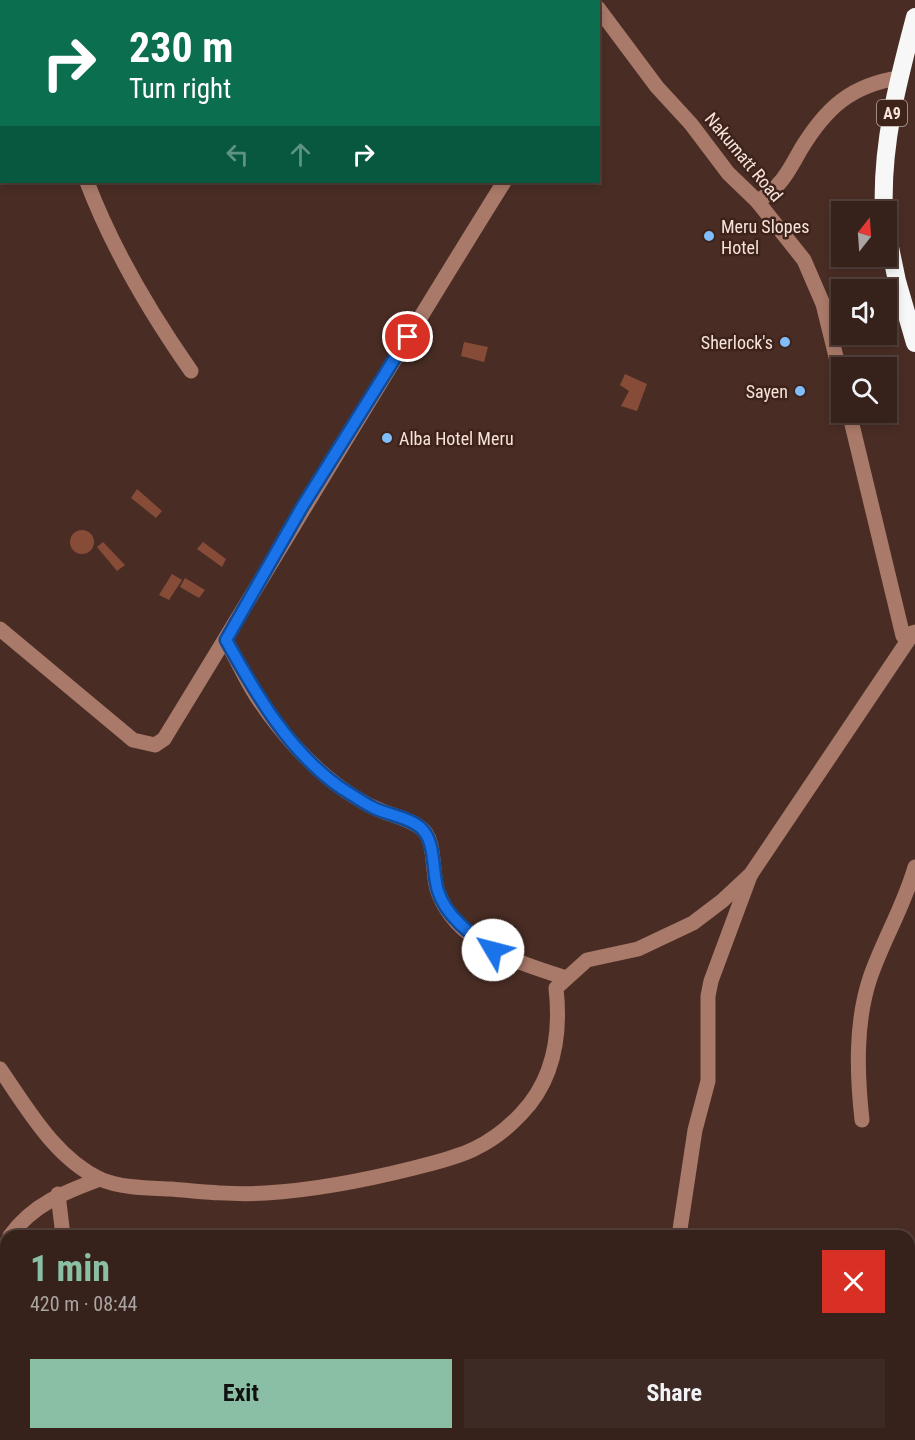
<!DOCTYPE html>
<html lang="en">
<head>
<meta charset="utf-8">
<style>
	:root { --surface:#37221b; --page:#3e2a24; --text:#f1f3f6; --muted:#aaa4a3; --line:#513f3a; --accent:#8abfa5 }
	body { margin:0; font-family:"Roboto Condensed",sans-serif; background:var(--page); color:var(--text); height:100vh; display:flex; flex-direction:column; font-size:22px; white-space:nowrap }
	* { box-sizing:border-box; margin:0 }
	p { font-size:20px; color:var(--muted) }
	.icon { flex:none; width:33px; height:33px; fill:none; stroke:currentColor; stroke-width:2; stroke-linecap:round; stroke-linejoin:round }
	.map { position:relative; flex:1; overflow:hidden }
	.drawer { position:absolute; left:0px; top:1230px; width:915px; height:210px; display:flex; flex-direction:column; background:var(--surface); border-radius:18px 18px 0 0; box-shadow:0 3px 9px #0003,0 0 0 2px var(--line) }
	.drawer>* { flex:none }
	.guide { position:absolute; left:0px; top:0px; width:600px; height:183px; box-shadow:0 3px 9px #0003,0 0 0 2px var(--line); background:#0b6e4f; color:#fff; overflow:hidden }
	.needle { width:39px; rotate:17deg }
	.fabs { position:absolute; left:831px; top:201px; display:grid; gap:12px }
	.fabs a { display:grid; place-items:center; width:66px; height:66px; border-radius:0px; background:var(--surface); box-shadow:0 3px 9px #0003,0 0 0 2px var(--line); font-size:30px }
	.pin { position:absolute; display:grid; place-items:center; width:51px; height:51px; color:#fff; margin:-26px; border:3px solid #fff; border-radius:50%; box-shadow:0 2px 6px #0007 }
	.me { position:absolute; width:66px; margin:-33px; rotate:307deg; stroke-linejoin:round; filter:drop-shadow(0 0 4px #0008) }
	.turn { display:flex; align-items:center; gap:21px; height:126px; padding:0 30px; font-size:27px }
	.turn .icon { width:78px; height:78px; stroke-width:2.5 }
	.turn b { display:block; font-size:42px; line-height:51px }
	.lanes { display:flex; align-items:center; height:57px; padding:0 30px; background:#0003; justify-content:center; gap:30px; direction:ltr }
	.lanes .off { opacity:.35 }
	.round { display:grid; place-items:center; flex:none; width:63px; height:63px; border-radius:0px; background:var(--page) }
	.overview { display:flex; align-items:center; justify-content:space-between; height:102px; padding:0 30px }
	h1 { font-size:36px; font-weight:700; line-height:45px; color:var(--accent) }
	.cta { display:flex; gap:12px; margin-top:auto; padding:12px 30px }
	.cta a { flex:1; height:69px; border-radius:0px; background:var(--accent); color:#111; font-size:24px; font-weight:700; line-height:69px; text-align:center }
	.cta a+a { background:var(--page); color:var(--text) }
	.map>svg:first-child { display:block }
	.building { fill:#864c38 }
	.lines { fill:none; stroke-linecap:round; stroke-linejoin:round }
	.minor { stroke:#a97969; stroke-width:15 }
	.highway { stroke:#f7f7f7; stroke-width:18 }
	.route-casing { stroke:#114b97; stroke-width:15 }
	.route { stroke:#1a73e8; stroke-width:10 }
	.poi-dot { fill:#80bdfa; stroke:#3e231a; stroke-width:2 }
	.labels { text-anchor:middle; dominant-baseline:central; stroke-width:5; stroke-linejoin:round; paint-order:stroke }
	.shield { fill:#3e231a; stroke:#bfa9a2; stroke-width:1.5 }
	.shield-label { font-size:16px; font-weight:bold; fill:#f6e3dc }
	.street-label { font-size:18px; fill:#f6e3dc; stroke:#3e231a }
	.poi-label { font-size:18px; fill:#f6e3dc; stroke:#3e231a; text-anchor:start }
</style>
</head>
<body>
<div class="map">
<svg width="915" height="1440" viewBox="0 0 915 1440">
	<rect width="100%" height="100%" fill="#492d24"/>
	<g class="building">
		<path d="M464,342l24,5 -4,15 -23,-6z"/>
		<path d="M625,374l22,10 -10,27 -16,-5 8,-15 -9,-6z"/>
		<path d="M137,489l25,22 -6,7 -25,-20z"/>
		<circle cx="82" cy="542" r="12"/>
		<path d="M103,542l22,23 -8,6 -20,-24z"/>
		<path d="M203,542l23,17 -4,8 -25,-18z"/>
		<path d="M172,574l10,6 -13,20 -10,-5z"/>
		<path d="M185,578l20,12 -6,8 -19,-11z"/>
	</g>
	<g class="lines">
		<g class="minor">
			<path d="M23,0l1,2"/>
			<path d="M598,8l59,79 34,37 37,49 29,28 47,59 19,44 19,77"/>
			<path d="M87,182c26,68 62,129 104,189"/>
			<path d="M757,201c22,-11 32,-30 44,-52 25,-41 50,-64 98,-71"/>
			<path d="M849,412l54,224 12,-4"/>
			<path d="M0,629l133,111 22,5 9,-6c114,-186 225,-373 340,-557"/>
			<path d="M226,641c11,18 19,38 31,56 21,32 51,67 83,90 10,7 23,16 35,21 14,7 33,10 46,20 16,12 10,46 17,64 19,52 81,71 128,86"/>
			<path d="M0,1069c27,39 55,89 100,110 20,9 49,9 71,10 32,3 64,6 95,4 50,-3 100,-13 148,-25 19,-5 42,-10 60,-19 17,-8 34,-21 47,-35 33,-34 40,-81 35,-126l31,-28 51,-11 55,-26 29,-22 29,-27 162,-241"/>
			<path d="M862,1120c-5,-46 -7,-97 8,-142 13,-38 34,-72 45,-111"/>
			<path d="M58,1194l5,42"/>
			<path d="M10,1236c23,-32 55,-44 90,-57"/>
			<path d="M679,1236l16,-106 13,-49v-85l3,-15 39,-105"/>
			<path d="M0,1252l6,-9"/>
			<path d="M218,1434l11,6"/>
			<path d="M77,1440v-6"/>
			<path d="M151,1440l5,-6"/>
			<path d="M604,1440l5,-6"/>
		</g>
		<g class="highway">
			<path d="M884,212c-3,-67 14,-131 31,-195"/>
			<path d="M886,228l11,53 18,62"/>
		</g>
	</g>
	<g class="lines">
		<defs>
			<path id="route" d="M408,337l-106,170 -76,133c30,54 63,112 115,148 10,6 21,14 31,19 15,8 38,10 50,22 14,14 10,44 16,62 8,26 34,44 55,59"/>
		</defs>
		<use href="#route" class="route-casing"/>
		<use href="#route" class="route"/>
	</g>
	<g class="poi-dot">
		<circle cx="709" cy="236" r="6"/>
		<circle cx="785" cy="342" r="6"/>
		<circle cx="800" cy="391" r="6"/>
		<circle cx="387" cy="438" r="6"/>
	</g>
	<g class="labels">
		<rect class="shield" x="877" y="100" width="30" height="26" rx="4.5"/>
		<g class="shield-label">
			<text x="892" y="113">A9</text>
		</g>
		<g class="street-label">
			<text transform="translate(744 157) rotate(50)">Nakumatt Road</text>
		</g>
		<g class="poi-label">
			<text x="721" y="226">Meru Slopes<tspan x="721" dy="21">Hotel</tspan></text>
			<text x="773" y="342" text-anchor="end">Sherlock's</text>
			<text x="788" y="391" text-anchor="end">Sayen</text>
			<text x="399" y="438">Alba Hotel Meru</text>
		</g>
	</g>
</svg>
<div class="fabs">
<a><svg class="needle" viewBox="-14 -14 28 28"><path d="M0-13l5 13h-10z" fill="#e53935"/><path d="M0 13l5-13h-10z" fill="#aaa4a3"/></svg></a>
<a><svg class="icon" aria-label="sound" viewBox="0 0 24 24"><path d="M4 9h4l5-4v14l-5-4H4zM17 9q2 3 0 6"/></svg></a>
<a><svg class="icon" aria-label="search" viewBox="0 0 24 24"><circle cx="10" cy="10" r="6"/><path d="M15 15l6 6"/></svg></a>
</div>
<div class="pin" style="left:408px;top:337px;background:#d93025"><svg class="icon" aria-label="arrive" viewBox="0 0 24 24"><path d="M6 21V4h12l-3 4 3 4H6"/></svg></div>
<svg class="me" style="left:493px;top:950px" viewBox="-20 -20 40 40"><circle r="19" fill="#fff"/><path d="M0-13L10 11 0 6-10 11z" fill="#1a73e8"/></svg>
<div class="guide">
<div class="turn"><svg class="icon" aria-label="right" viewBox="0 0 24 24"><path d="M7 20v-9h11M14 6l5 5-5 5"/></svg><div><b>230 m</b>Turn right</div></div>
<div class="lanes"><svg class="icon off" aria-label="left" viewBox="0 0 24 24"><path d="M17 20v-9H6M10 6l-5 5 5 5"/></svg><svg class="icon off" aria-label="ahead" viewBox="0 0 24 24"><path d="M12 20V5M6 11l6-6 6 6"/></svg><svg class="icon" aria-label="right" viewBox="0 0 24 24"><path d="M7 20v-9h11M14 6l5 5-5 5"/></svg></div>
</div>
<section class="drawer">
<div class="overview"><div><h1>1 min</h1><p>420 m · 08:44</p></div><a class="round" style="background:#d93025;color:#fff"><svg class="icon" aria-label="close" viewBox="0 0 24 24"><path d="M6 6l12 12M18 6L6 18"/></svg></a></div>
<div class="cta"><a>Exit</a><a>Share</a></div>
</section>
</div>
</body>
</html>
